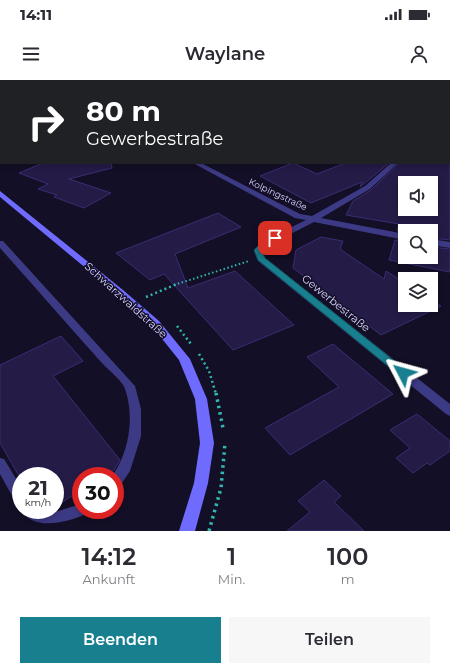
<!DOCTYPE html>
<html lang="de">
<head>
<meta charset="utf-8">
<style>
	:root { --surface:#fff; --page:#f7f7f7; --text:#2b2b33; --muted:#7c7c81; --accent:#187f8f }
	body { margin:0; font-family:Montserrat,sans-serif; background:var(--page); color:var(--text); height:100vh; display:flex; flex-direction:column; font-size:15px; white-space:nowrap }
	* { box-sizing:border-box; margin:0 }
	p { font-size:13px; color:var(--muted) }
	.icon { flex:none; width:22px; height:22px; fill:none; stroke:currentColor; stroke-width:2; stroke-linecap:round; stroke-linejoin:round }
	.map { position:relative; height:451px; overflow:hidden }
	.sheet { display:flex; flex-direction:column; background:var(--surface); flex:1 }
	.sheet>* { flex:none }
	.top-card { position:absolute; left:0px; top:0px; width:450px; height:84px; box-shadow:0 2px 6px #0003; background:#202124; color:#fff; overflow:hidden }
	.controls { position:absolute; left:398px; top:96px; display:grid; gap:8px }
	.controls a { display:grid; place-items:center; width:40px; height:40px; border-radius:0px; background:var(--surface); box-shadow:0 2px 6px #0003; font-size:20px }
	.speed { position:absolute; left:12px; top:387px; display:flex; gap:8px; font-size:20px; font-weight:700; text-align:center }
	.speed>* { display:grid; place-content:center; width:52px; height:52px; border-radius:50%; background:var(--surface); box-shadow:0 2px 6px #0003; line-height:1 }
	.speed small { font-size:10px; font-weight:400 }
	.speed .limit { border:6px solid #d22; background:#fff; color:#111 }
	.pin { position:absolute; display:grid; place-items:center; width:34px; height:34px; color:#fff; margin:-17px; border-radius:8px; box-shadow:0 2px 6px #0006 }
	.me { position:absolute; width:44px; margin:-22px; rotate:309deg; stroke-linejoin:round; filter:drop-shadow(0 0 3px #0008) }
	.turn { display:flex; align-items:center; gap:14px; height:84px; padding:0 20px; font-size:18px }
	.turn .icon { width:52px; height:52px; stroke-width:2.5 }
	.turn b { display:block; font-size:28px; line-height:34px }
	.eta { display:flex; justify-content:space-evenly; align-items:center; height:68px; text-align:center }
	.eta b { font-size:24px; font-weight:600; line-height:28px }
	.action { display:flex; gap:8px; margin-top:auto; padding:8px 20px }
	.action a { flex:1; height:46px; border-radius:0px; background:var(--accent); color:#fff; font-size:16px; font-weight:600; line-height:46px; text-align:center }
	.action a+a { background:var(--page); color:var(--text) }
	.status { display:flex; justify-content:space-between; align-items:center; height:28px; padding:0 20px; background:var(--surface); direction:ltr }
	.status svg { height:11px; fill:currentColor }
	header { display:flex; justify-content:space-between; align-items:center; height:52px; padding:0 20px; background:var(--surface); font-size:18px; font-weight:600 }
	.map>svg:first-child { display:block }
	.building { fill:#241b47; stroke:#3b2d73; fill-rule:evenodd }
	.lines { fill:none; stroke-linecap:round; stroke-linejoin:round }
	.path-far2 { stroke:#2fb8b0; stroke-width:2; stroke-dasharray:1.5 2.5; stroke-linecap:butt }
	.path-far1 { stroke:#2fb8b0; stroke-width:2.5; stroke-dasharray:2 3; stroke-linecap:butt }
	.path { stroke:#2fb8b0; stroke-width:3.5; stroke-dasharray:2.5 4; stroke-linecap:butt }
	.lane { fill:#3d3a85; fill-rule:evenodd }
	.street { fill:#3d3a85; fill-rule:evenodd }
	.secondary { fill:#6f6bff; fill-rule:evenodd }
	.route { fill:#187f8f; stroke:#10535d }
	.labels { text-anchor:middle; dominant-baseline:central; stroke-width:3; stroke-linejoin:round; paint-order:stroke }
	.far-street-label { font-size:9px; fill:#d9d4ff; stroke:#130f26 }
	.street-label { font-size:11px; fill:#d9d4ff; stroke:#130f26 }
</style>
</head>
<body>
<div class="status"><b>14:11</b><svg viewBox="0 0 49 12"><path d="M0 12V9h3v3zM5 12V6h3v6zM10 12V3h3v9zM15 12V0h3v12zM26 1h20v11H26zM47 4h2v5h-2z"/></svg></div>
<header><svg class="icon" aria-label="menu" viewBox="0 0 24 24"><path d="M4 6h16M4 12h16M4 18h16"/></svg>Waylane<svg class="icon" aria-label="person" viewBox="0 0 24 24"><circle cx="12" cy="8" r="4"/><path d="M4 21q1-7 8-7t8 7"/></svg></header>
<div class="map">
<svg width="450" height="451" viewBox="0 0 450 451">
	<rect width="100%" height="100%" fill="#130f26"/>
	<g class="building">
		<path d="M43,83h68l1,5 -43,11 42,14 -27,15 -30,-11 3,-2 -19,-6 10,-5 -29,-11z"/>
		<path d="M293,83l24,11 28,-11h44l-29,24 2,-5 -51,21 -51,-27z"/>
		<path d="M399,83h51v77l-19,-2v-7h-26v1l-8,-1 2,-7 -53,-9 7,-14 18,-11zM405,103h26v26h-26z"/>
		<path d="M218,133l23,14 -66,27 13,34 47,-17 59,54 -61,25 -69,-76 -14,6 -34,-27z"/>
		<path d="M321,157l22,4 -3,8 44,30 2,-8 19,12v22h26v-5l10,6 -60,29 -88,-67 3,-18z"/>
		<path d="M395,160l10,1v16h26v-10l19,2v23l-61,-12z"/>
		<path d="M61,256l22,25 -30,15 67,84 -6,10 -10,6h-23v14l-26,17v-31h-36l-19,-33v-78z"/>
		<path d="M333,264l60,50 -103,61 -25,-27 74,-41 -32,-30z"/>
		<path d="M417,334l33,27v10l-20,14 -3,-2 -14,10 -17,-15 14,-10 -20,-18z"/>
		<path d="M324,400l17,16 -7,6 30,29h-77l23,-19 -12,-11z"/>
	</g>
	<g class="lines">
		<path class="path-far2" d="M174,205l75,-24"/>
		<g class="path-far1">
			<path d="M146,217l31,-13"/>
			<path d="M177,246l14,18"/>
			<path d="M199,274l10,17 7,23"/>
		</g>
		<g class="path">
			<path d="M216,313l7,35"/>
			<path d="M209,451l12,-43 4,-45"/>
		</g>
		<g class="lane">
			<path d="M422,0h13l1,1h-13z"/>
			<rect x="449" y="2" width="1" height="2"/>
			<rect x="449" y="13" width="1" height="2"/>
			<rect x="449" y="24" width="1" height="2"/>
			<rect x="449" y="37" width="1" height="4"/>
			<path d="M0,161h3l132,145 6,23v27l-11,35 -10,15 -5,2v-12h-3c17,-23 23,-59 13,-87 -2,-8 -18,-20 -24,-27 -34,-38 -67,-76 -101,-114z"/>
			<path d="M0,378l4,1 17,28v18l-5,-2 -16,-29z"/>
			<path d="M81,424v6h7l-2,4c-20,9 -53,17 -65,-4h15l4,3h12z"/>
		</g>
		<g class="street">
			<rect x="78" y="0" width="6" height="1"/>
			<rect x="234" y="0" width="7" height="1"/>
			<rect x="293" y="0" width="7" height="1"/>
			<rect x="373" y="0" width="12" height="1"/>
			<path d="M402,0h5l-5,1z"/>
			<rect x="449" y="55" width="1" height="4"/>
			<rect x="0" y="72" width="1" height="4"/>
			<path d="M193,83h8l99,51 12,2 53,-30 26,-23h7l-28,26 -49,29 84,16v6l-91,-18 -47,24 -5,5 3,7 185,146v12l-4,-2 -188,-153 -4,-10 7,-9 45,-22 -11,-2z"/>
			<path d="M431,159l19,3v6l-19,-3z"/>
		</g>
		<path class="secondary" d="M0,111l123,99 36,31 31,38 17,40 7,44 -6,40 -13,48h-16l15,-48 6,-40 -5,-44 -16,-39 -28,-35 -34,-31 -117,-97z"/>
	</g>
	<path class="route" d="M273,156l6,2 -17,13 3,7 141,112 2,3 -2,2h-7l-141,-115 -4,-10 7,-7z"/>
	<g class="labels">
		<g class="far-street-label">
			<text transform="translate(278 114) rotate(25)">Kolpingstraße</text>
		</g>
		<g class="street-label">
			<text transform="translate(126 220) rotate(42)">Schwarzwaldstraße</text>
			<text transform="translate(336 223) rotate(39)">Gewerbestraße</text>
		</g>
	</g>
</svg>
<div class="controls">
<a><svg class="icon" aria-label="sound" viewBox="0 0 24 24"><path d="M4 9h4l5-4v14l-5-4H4zM17 9q2 3 0 6"/></svg></a>
<a><svg class="icon" aria-label="search" viewBox="0 0 24 24"><circle cx="10" cy="10" r="6"/><path d="M15 15l6 6"/></svg></a>
<a><svg class="icon" aria-label="layers" viewBox="0 0 24 24"><path d="M12 4l9 5-9 5-9-5zM3 14l9 5 9-5"/></svg></a>
</div>
<div class="speed"><div>21<small>km/h</small></div><div class="limit">30</div></div>
<div class="pin" style="left:275px;top:158px;background:#d93025"><svg class="icon" aria-label="arrive" viewBox="0 0 24 24"><path d="M6 21V4h12l-3 4 3 4H6"/></svg></div>
<svg class="me" style="left:403px;top:293px" viewBox="-20 -20 40 40"><path d="M0-17L14 15 0 8-14 15z" fill="#187f8f" stroke="#fff" stroke-width="4"/></svg>
<div class="top-card">
<div class="turn"><svg class="icon" aria-label="right" viewBox="0 0 24 24"><path d="M7 20v-9h11M14 6l5 5-5 5"/></svg><div><b>80 m</b>Gewerbestraße</div></div>
</div>
</div>
<section class="sheet">
<div class="eta">
<div><b>14:12</b><p>Ankunft</p></div>
<div><b>1</b><p>Min.</p></div>
<div><b>100</b><p>m</p></div>
</div>
<div class="action"><a>Beenden</a><a>Teilen</a></div>
</section>
</body>
</html>
